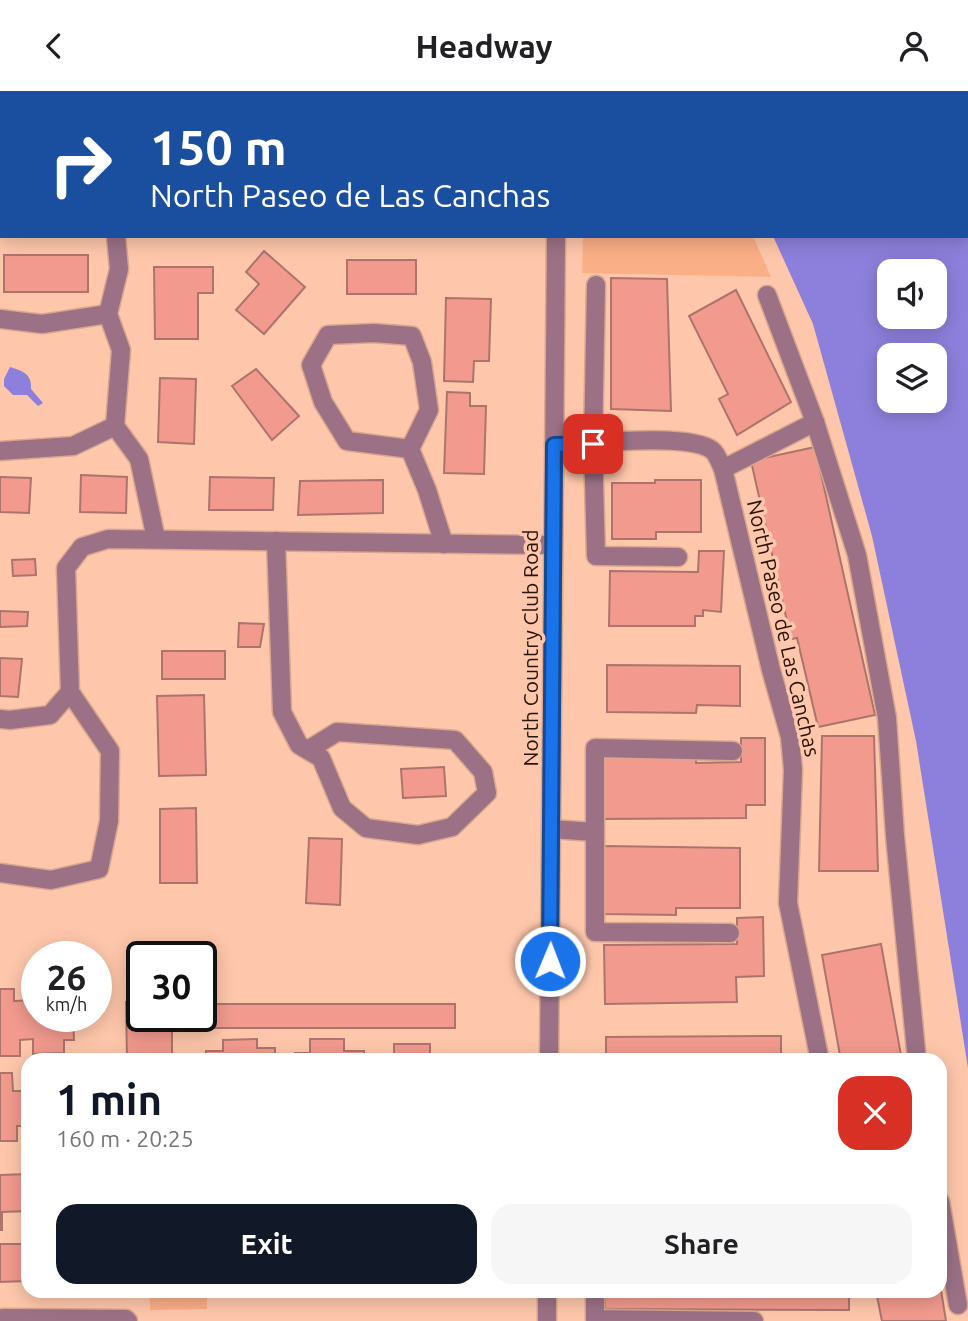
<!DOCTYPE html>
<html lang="en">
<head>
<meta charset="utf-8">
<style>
	:root { --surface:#fff; --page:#f6f6f6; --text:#202124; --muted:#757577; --accent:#111827 }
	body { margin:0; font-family:Ubuntu,sans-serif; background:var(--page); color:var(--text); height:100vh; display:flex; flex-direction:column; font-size:26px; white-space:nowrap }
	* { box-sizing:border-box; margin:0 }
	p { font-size:23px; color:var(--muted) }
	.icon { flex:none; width:38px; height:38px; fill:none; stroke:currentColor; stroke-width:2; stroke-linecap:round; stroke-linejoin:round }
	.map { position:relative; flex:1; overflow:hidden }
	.drawer { position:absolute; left:21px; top:962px; width:926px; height:245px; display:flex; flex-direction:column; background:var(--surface); border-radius:21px; box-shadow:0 4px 18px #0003 }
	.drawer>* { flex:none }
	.banner { position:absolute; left:0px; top:0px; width:970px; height:147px; box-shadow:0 4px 18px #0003; background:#1a4fa0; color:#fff; overflow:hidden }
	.buttons { position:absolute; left:877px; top:168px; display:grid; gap:14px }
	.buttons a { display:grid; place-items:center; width:70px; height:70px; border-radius:14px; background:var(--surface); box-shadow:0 4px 18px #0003; font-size:35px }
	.speed { position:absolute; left:21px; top:850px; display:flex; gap:14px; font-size:35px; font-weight:700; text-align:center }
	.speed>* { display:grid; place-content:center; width:91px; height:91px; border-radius:50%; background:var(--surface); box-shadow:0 4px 18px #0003; line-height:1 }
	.speed small { font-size:18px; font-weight:400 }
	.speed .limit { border:4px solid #111; border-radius:10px; background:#fff; color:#111 }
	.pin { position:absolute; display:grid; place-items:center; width:60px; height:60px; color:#fff; margin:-30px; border-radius:14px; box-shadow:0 4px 10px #0006 }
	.me { position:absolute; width:77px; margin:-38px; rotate:1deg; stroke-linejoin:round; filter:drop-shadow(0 0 5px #0008) }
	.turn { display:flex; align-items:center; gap:24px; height:147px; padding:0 35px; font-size:32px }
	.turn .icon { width:91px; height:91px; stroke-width:2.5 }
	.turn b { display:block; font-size:49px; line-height:60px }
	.round { display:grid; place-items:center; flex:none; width:74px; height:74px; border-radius:21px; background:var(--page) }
	.overview { display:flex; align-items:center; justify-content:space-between; height:119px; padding:0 35px }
	h1 { font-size:42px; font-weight:700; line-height:52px; color:var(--accent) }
	.cta { display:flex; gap:14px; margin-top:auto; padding:14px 35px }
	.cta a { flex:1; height:80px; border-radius:21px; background:var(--accent); color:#fff; font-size:28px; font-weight:700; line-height:80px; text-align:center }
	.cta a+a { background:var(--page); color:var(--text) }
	header { display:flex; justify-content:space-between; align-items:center; height:91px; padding:0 35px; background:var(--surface); font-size:32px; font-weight:700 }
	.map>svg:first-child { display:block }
	.green { fill:#fbaf87 }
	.water { fill:#8d80dc; fill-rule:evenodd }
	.building { fill:#f29a8e; stroke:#ad746c; stroke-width:2 }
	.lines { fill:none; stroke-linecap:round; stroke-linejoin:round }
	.minor-casing { stroke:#d7a78e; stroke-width:21 }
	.minor { stroke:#9c7186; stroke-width:18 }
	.route-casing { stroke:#114b97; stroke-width:18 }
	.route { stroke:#1a73e8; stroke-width:12 }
	.labels { text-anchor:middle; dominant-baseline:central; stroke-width:7; stroke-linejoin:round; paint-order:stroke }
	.street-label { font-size:21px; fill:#271409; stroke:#fec7ab }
</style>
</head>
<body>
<header><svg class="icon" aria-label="back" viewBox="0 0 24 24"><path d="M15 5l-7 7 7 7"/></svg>Headway<svg class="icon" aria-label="person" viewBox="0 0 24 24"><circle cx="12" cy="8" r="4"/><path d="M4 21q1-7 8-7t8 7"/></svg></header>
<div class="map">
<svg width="968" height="1230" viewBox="0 0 968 1230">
	<rect width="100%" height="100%" fill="#fec7ab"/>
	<g class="green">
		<path d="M0,0h678l1,2h-677v85z"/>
		<path d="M583,145h170l18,41 -189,-4z"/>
		<path d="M150,1201h57v17l-57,1z"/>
	</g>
	<g class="water">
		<path d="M968,24v953l-52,-327 -44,-205 -59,-212 -40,-88h195zM889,180h45v46h-45zM889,264h45v46h-45z"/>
		<path d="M10,276c13,4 22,7 21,22l12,14 -5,3 -11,-11h-14l-9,-9v-7z"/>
	</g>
	<g class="building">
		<path d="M264,160l41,36 -41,47 -28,-24 23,-26 -13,-12z"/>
		<rect x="4" y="164" width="84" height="37"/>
		<rect x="347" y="169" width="69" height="34"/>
		<path d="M154,176h59v26h-15v46h-43z"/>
		<path d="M611,187l56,1 4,132 -60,-2z"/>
		<path d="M736,199l55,112 -54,33 -18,-36 9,-5 -39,-78z"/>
		<path d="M446,207l45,1 -2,62h-15l-1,21 -29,-1z"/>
		<path d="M256,278l43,47 -27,24 -40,-54z"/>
		<path d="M160,287l36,1 -2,65 -36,-2z"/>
		<path d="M447,301l23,1v13h16l-2,68 -40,-1z"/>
		<path d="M815,356l60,268 -57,12 -21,-89 -6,1 -40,-178z"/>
		<path d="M81,384l46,2 -1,36 -46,-1z"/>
		<path d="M0,386l31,1 -2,35 -29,-1z"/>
		<path d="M210,386l64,1 -1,32h-64z"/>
		<path d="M383,389v33l-85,2 2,-34z"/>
		<path d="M655,389h46v52h-45v7h-44v-56h43z"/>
		<path d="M699,460h25l-3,61 -18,-2v6h-8v10h-86l1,-55 88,1z"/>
		<path d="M35,468l1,16 -23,1 -1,-16z"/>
		<path d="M0,520l28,1 -1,14 -27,1z"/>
		<path d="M239,532l25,1 -4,23h-22z"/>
		<rect x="162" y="560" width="63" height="28"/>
		<path d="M0,567l22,1 -4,38 -18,-1z"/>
		<path d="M607,574l133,1v40l-43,-1 -1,8 -89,-1z"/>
		<path d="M204,604l2,80 -47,1 -2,-80z"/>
		<path d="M822,645h52l4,135h-59z"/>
		<path d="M741,647h24v67h-19v13l-144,1 -1,-62h95v6l45,-1z"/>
		<path d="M444,676l2,29 -43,2 -2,-29z"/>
		<path d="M196,717l1,75h-37v-74z"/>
		<path d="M309,747l33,1 -2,66 -34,-2z"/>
		<path d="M604,755l136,2v60h-64v7l-73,-1z"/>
		<path d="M763,826l1,59 -28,1 1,25 -132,2 -1,-59 133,-1v-26z"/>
		<path d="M881,853l21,117h-61l-19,-106z"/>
		<path d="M34,896h3v30h36l1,23h-10v13l-31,1v-15l-13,1v16h-20v-67h14v12l20,-1z"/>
		<path d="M126,911h16v15h30v44h-45z"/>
		<rect x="207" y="913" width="248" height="24"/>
		<path d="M781,945v25h-175v-24z"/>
		<path d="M257,948v9h18v13h-69v-10h17v-11z"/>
		<path d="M310,948h34v12h20v10h-69v-8h15z"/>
		<path d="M394,953h36v11h19v6h-67v-6h12z"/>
		<path d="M0,982h12l1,18h15v35h-11v15h-17z"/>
		<path d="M28,1083v37l-26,1v18h-2v-55z"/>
		<path d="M0,1153h26v37l-26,1z"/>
		<path d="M940,1193l6,37h-64l-6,-30h64z"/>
		<path d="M605,1200h244v19l-244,-1z"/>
	</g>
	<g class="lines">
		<defs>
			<g id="minor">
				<path d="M596,194l-3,159 3,112 82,1"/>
				<path d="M767,204l48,127 42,133 30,163 8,118 22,225"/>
				<path d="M108,223l11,-45 -3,-33"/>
				<path d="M0,228l42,5 66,-10 13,36 -6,76 24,33 17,80"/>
				<path d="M554,354c32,-1 135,-13 158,5 5,4 8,13 11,19l48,201 19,67 3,33 -5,133 32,158"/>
				<path d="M410,358l-63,-8 -24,-39 -12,-37 17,-30 46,-2 38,3 10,26 7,48 -19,39 17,41 17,54"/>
				<path d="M0,360l73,-5 42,-20"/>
				<path d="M723,378l92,-47"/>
				<path d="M276,450l6,171 17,33 22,13 21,50 24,20 52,7 34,-8 35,-34 -4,-21 -28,-32 -118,-8 -29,18"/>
				<path d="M0,628l10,1 40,-5 20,-23"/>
				<path d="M551,738l43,3"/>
				<path d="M0,782l51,7 48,-11 10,-48 1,-70 -40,-59 -4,-124 16,-21 26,-8 445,6"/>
				<path d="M730,842l-135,-1v-184l138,3"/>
				<path d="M549,970l7,-825"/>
				<path d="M940,1110l18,104"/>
				<path d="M595,1200v28l159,2"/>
				<path d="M0,1230l3,-3 123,1 2,2"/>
				<path d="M547,1230v-30"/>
			</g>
		</defs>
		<use href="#minor" class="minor-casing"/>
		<use href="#minor" class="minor"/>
	</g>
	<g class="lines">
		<defs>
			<path id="route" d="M550,870l4,-516 39,-1"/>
		</defs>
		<use href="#route" class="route-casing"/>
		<use href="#route" class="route"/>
	</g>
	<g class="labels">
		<g class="street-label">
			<text transform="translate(784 537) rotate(77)">North Paseo de Las Canchas</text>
			<text transform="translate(530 557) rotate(-90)">North Country Club Road</text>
		</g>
	</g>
</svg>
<div class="buttons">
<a><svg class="icon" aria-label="sound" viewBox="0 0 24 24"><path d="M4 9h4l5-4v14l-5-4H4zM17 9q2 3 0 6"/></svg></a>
<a><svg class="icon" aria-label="layers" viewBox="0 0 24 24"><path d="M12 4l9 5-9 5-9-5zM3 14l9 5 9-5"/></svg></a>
</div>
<div class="speed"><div>26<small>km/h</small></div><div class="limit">30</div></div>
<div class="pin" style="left:593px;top:353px;background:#d93025"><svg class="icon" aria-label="arrive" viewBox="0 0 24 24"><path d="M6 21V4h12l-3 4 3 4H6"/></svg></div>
<svg class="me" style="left:550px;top:870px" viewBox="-20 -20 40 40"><circle r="17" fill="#1a73e8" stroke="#fff" stroke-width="3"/><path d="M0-11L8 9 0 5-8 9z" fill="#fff"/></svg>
<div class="banner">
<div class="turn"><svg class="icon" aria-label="right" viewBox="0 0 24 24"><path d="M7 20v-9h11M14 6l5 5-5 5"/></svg><div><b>150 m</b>North Paseo de Las Canchas</div></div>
</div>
<section class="drawer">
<div class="overview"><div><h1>1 min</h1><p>160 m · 20:25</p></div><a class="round" style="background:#d93025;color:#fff"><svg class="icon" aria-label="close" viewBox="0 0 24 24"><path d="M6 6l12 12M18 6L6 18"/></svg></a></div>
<div class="cta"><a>Exit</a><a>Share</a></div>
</section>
</div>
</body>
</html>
